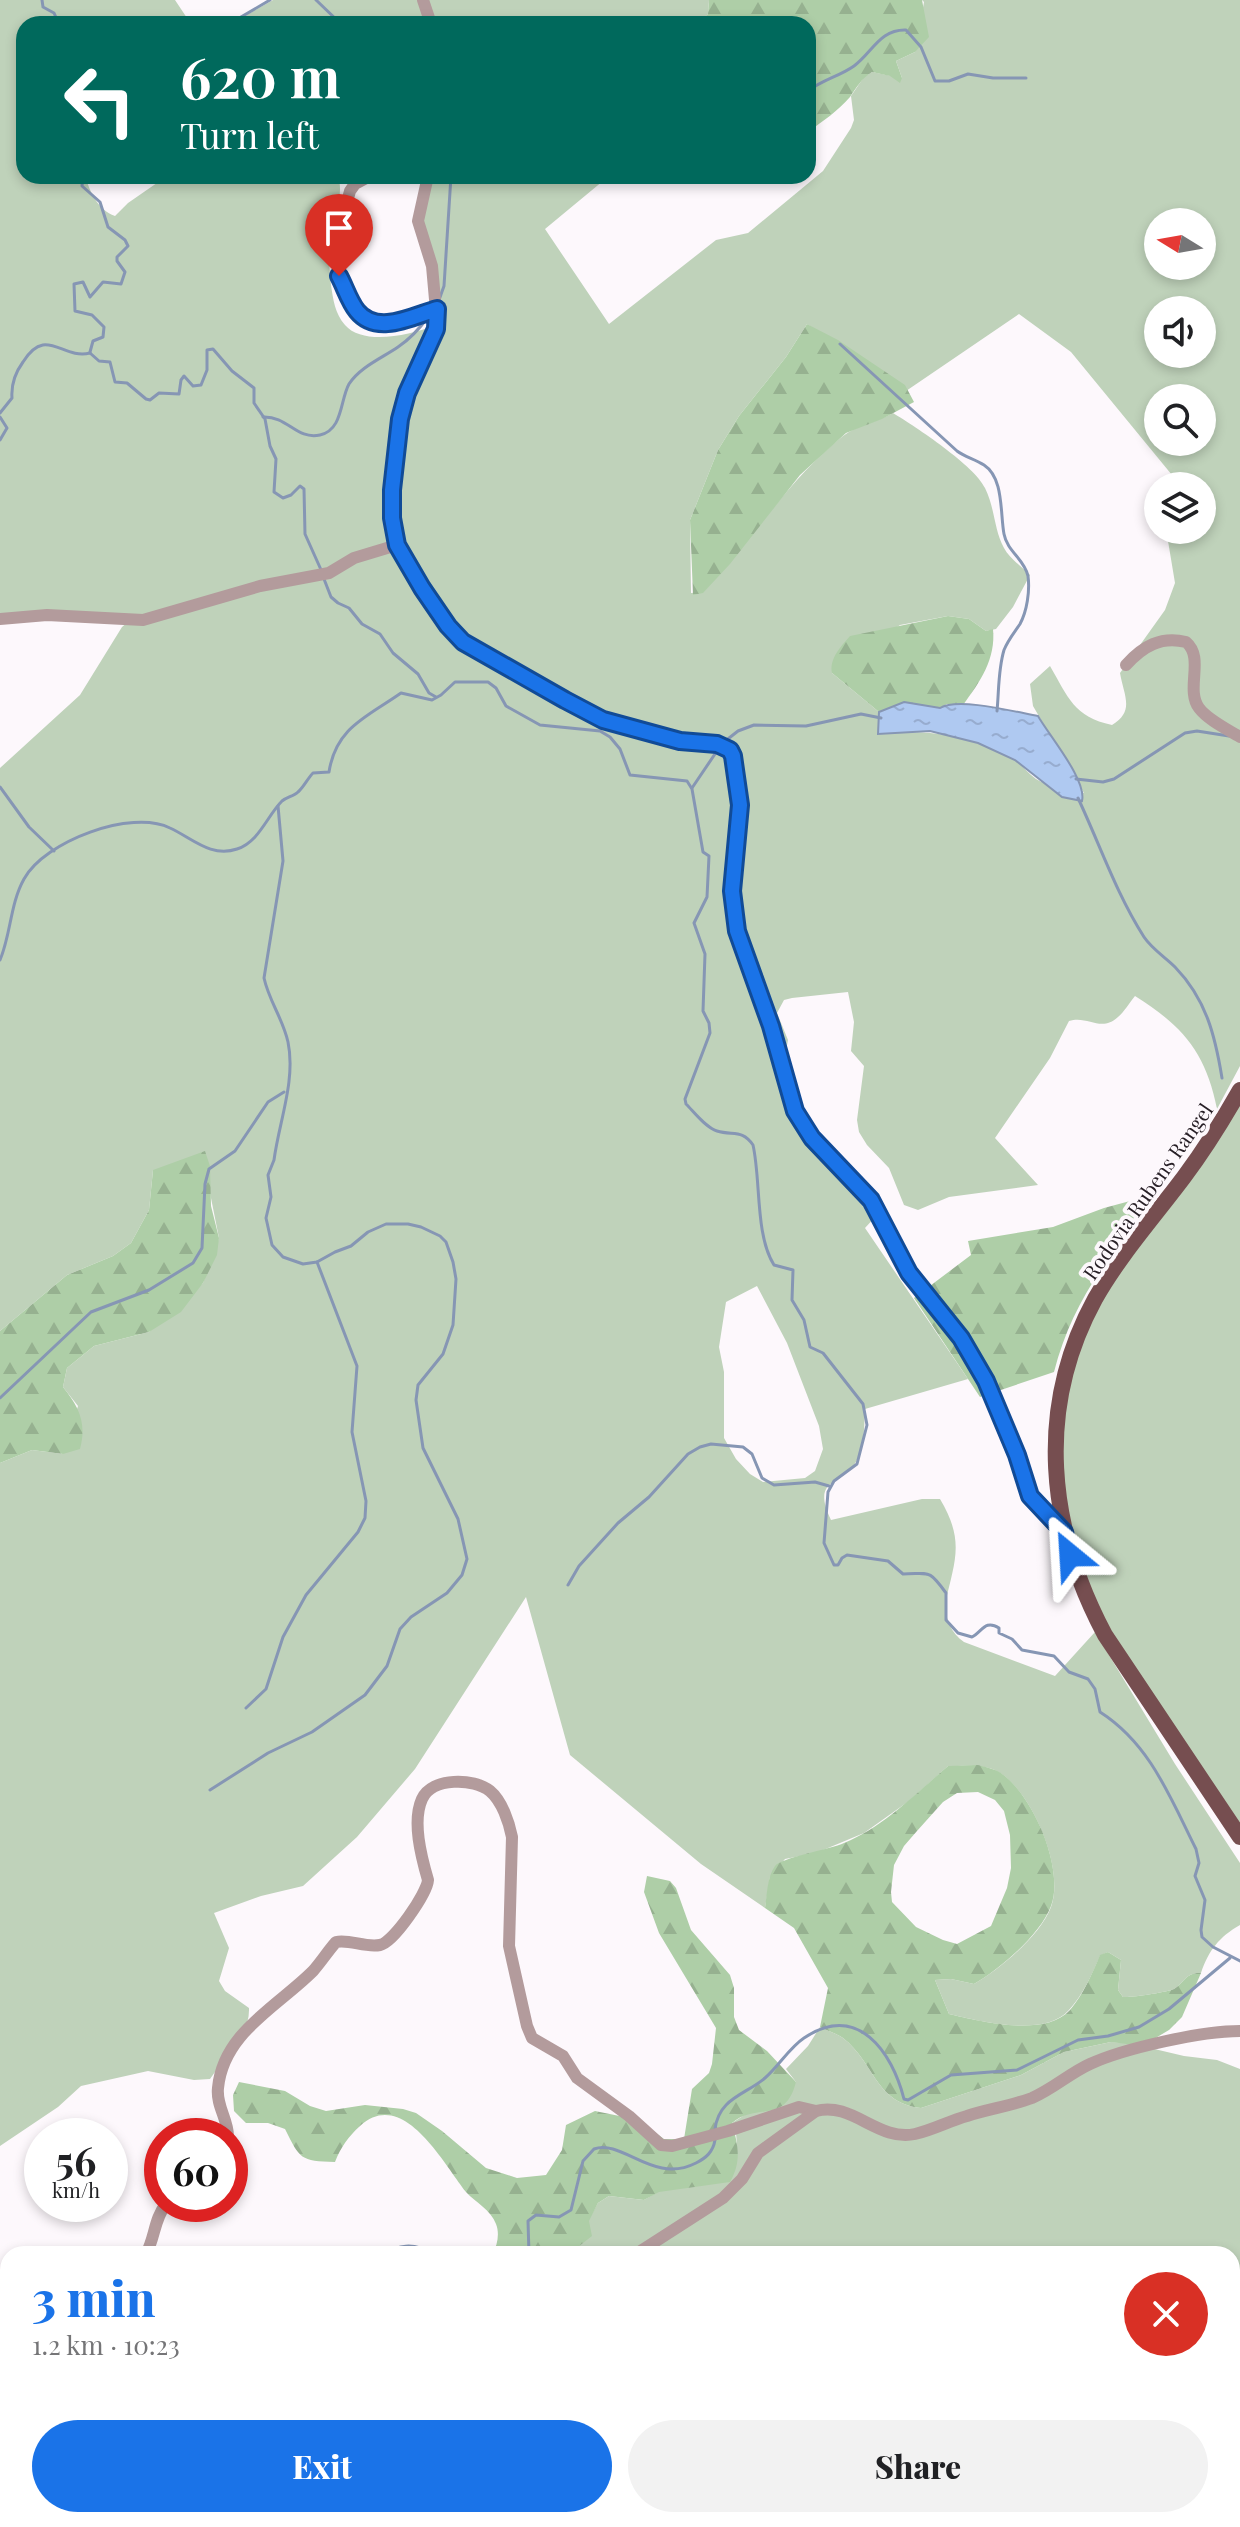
<!DOCTYPE html>
<html lang="en">
<head>
<meta charset="utf-8">
<style>
	:root { --surface:#fff; --page:#f2f2f2; --text:#202124; --muted:#757577; --accent:#1a73e8 }
	body { margin:0; font-family:"Playfair Display",serif; background:var(--page); color:var(--text); height:100vh; display:flex; flex-direction:column; font-size:30px; white-space:nowrap }
	* { box-sizing:border-box; margin:0 }
	p { font-size:26px; color:var(--muted) }
	.icon { flex:none; width:44px; height:44px; fill:none; stroke:currentColor; stroke-width:2; stroke-linecap:round; stroke-linejoin:round }
	.map { position:relative; flex:1; overflow:hidden }
	.details { position:absolute; left:0px; top:2246px; width:1240px; height:282px; display:flex; flex-direction:column; background:var(--surface); border-radius:24px 24px 0 0; box-shadow:0 4px 12px #0003 }
	.details>* { flex:none }
	.top-card { position:absolute; left:16px; top:16px; width:800px; height:168px; border-radius:24px; box-shadow:0 4px 12px #0003; background:#00695c; color:#fff; overflow:hidden }
	.needle { width:52px; rotate:281deg }
	.tools { position:absolute; left:1144px; top:208px; display:grid; gap:16px }
	.tools a { display:grid; place-items:center; width:72px; height:72px; border-radius:50%; background:var(--surface); box-shadow:0 4px 12px #0003; font-size:40px }
	.speed { position:absolute; left:24px; top:2118px; display:flex; gap:16px; font-size:40px; font-weight:700; text-align:center }
	.speed>* { display:grid; place-content:center; width:104px; height:104px; border-radius:50%; background:var(--surface); box-shadow:0 4px 12px #0003; line-height:1 }
	.speed small { font-size:20px; font-weight:400 }
	.speed .limit { border:12px solid #d22; background:#fff; color:#111 }
	.pin { position:absolute; display:grid; place-items:center; width:68px; height:68px; color:#fff; margin:-82px -34px; border-radius:50% 50% 50% 0; rotate:-45deg; box-shadow:0 0 8px #0007 }
	.pin .icon { rotate:45deg }
	.me { position:absolute; width:88px; margin:-44px; rotate:333deg; stroke-linejoin:round; filter:drop-shadow(0 0 6px #0008) }
	.turn { display:flex; align-items:center; gap:28px; height:168px; padding:0 32px; font-size:36px }
	.turn .icon { width:104px; height:104px; stroke-width:2.5 }
	.turn b { display:block; font-size:56px; line-height:68px }
	.round { display:grid; place-items:center; flex:none; width:84px; height:84px; border-radius:42px; background:var(--page) }
	.headline { display:flex; align-items:center; justify-content:space-between; height:136px; padding:0 32px }
	h1 { font-size:48px; font-weight:800; line-height:60px; color:var(--accent) }
	.action { display:flex; gap:16px; margin-top:auto; padding:16px 32px }
	.action a { flex:1; height:92px; border-radius:48px; background:var(--accent); color:#fff; font-size:32px; font-weight:800; line-height:92px; text-align:center }
	.action a+a { background:var(--page); color:var(--text) }
	.map>svg:first-child { display:block }
	.grass { fill:#bfd2ba; fill-rule:evenodd }
	.forest { fill:url(#forest-firs); fill-rule:evenodd }
	.water { fill:url(#water-ripples); stroke:#8696b4; stroke-width:2 }
	.lines { fill:none; stroke-linecap:round; stroke-linejoin:round }
	.stream { stroke:#8696b4; stroke-width:3 }
	.minor { stroke:#b39b9c; stroke-width:12 }
	.major { stroke:#764e50; stroke-width:16 }
	.route-casing { stroke:#114b97; stroke-width:20 }
	.route { stroke:#1a73e8; stroke-width:14 }
	.labels { text-anchor:middle; dominant-baseline:central; stroke-width:8; stroke-linejoin:round; paint-order:stroke }
	.street-label { font-size:20px; fill:#282027; stroke:#fdf8fc }
</style>
</head>
<body>
<div class="map">
<svg width="1240" height="2527" viewBox="0 0 1240 2527">
	<defs>
		<pattern id="forest-firs" width="22" height="20" patternUnits="userSpaceOnUse" patternTransform="scale(2)"><rect width="22" height="20" fill="#aecea7"/><path d="M5 1l3.5 6h-7zM16 11l3.5 6h-7z" fill="#96b190"/></pattern>
		<pattern id="water-ripples" width="26" height="14" patternUnits="userSpaceOnUse" patternTransform="scale(2)"><rect width="26" height="14" fill="#afc9f1"/><path d="M2 4q2-2 4 0t4 0M15 11q2-2 4 0t4 0" fill="none" stroke="#97accf"/></pattern>
	</defs>
	<rect width="100%" height="100%" fill="#fdf8fc"/>
	<g class="grass">
		<path d="M0,0h175l16,24h-167v152h61c5,16 13,34 30,40l13,-13 39,-27h171c6,19 -3,35 -6,54 -4,18 -3,37 -1,55 2,14 4,29 14,40 18,21 65,10 88,1l5,-11 -20,-99 12,-40h179l-64,53 64,95 107,-84 32,-7 75,-62 28,-43 3,-8 -3,-24 13,-19 8,-5 30,6 -6,-17 19,-9 9,-50 -2,-2h318v1066l-23,43c-11,-56 -34,-83 -82,-113 -6,7 -10,15 -17,21 -17,16 -30,-2 -49,4l-19,37 -55,80 43,47 -89,12 -31,13 -14,-5 -15,-37 -22,-23 -8,-13 -2,-12 7,-54 -13,-15 3,-29 -6,-30 -56,6 -8,2 -7,13 11,27 -5,27 14,61 13,17 66,71 -11,12 103,151 -103,30c-1,17 0,35 -8,51 -14,27 -47,16 -26,60l91,-21h18c25,42 15,61 5,105 1,16 6,29 19,38l91,34 40,-44 80,132 65,99v62c-21,12 -31,25 -39,48 -15,-1 -16,9 -27,16 -6,3 -44,9 -51,8l-5,-7 3,-30 -13,-8 -8,4c-8,18 -17,39 -31,54 -24,28 -90,11 -120,4l-14,-34 16,-1 23,5c25,-14 67,-49 77,-77 14,-38 -18,-111 -49,-133 -15,-11 -37,-8 -54,-8l-39,35 -45,32 -48,20 -31,6 -15,18 -5,31 -64,-44 -131,-109 -44,-158 -111,172 -58,68 -54,49 -42,10 -47,17 15,35 -10,33 6,10 24,17c1,28 -24,49 -39,71l-16,1 -46,-9 -67,15 -23,21 -58,39v-683l32,-13 31,4 15,-48 -15,-19 4,-19 27,-22 55,-14 54,-49 16,-45 -10,-50 -56,-18 -4,40 -18,33 -18,13 -46,19 -67,56v-563l80,-73 42,-68 7,-6 -129,-4zM1158,222h44v44h-44zM1158,310h44v44h-44zM1019,314l52,38 110,134h21v44h-36l-2,4 4,7 7,42 -10,27 -45,63c4,23 15,38 -8,52 -38,-8 -44,-28 -62,-59l-20,18 3,22 51,87c-14,-4 -36,-6 -48,-14 -9,-6 -15,-16 -24,-21 -45,-24 -84,-29 -134,-24l1,-22 -47,-39 68,-48 48,-9 21,3 17,12 10,-2 17,-22 17,-32c-8,-8 -21,-17 -26,-27 -10,-18 -9,-40 -19,-60 -10,-22 -69,-61 -92,-75 -15,9 -36,12 -50,23 -55,44 -92,105 -140,156l-12,1 -1,-73 28,-70 21,-34 47,-59 21,-33 99,67zM1158,398h44v44h-44zM757,1286l30,57 32,83 4,23 -8,22 -10,7 -42,4 -13,-8 -14,-15 -12,-21v-66l-5,-25 7,-45z"/>
		<path d="M273,0h436l-1,14 -12,10h-465z"/>
		<path d="M1240,1098v731l-127,-194 -18,-32 -33,-92 -2,-102 27,-89z"/>
		<path d="M820,2027c7,4 16,6 23,11 32,25 32,65 78,70l100,-33 43,-23 47,-10 18,1 55,13 33,4 23,9v377l-8,-3v-189h-663l29,-51 11,-7 35,4 93,-55 -1,-12 -4,-10 64,-41 -10,-13 22,-23z"/>
		<path d="M8,2449v71h717l-8,7h-717v-75z"/>
	</g>
	<g class="forest">
		<path d="M709,0h213l7,37 -14,15 -19,9 6,17 -2,5 -10,-7 -18,-4c-11,7 -15,15 -22,25 -12,14 -27,24 -42,35v-108h-112l12,-10z"/>
		<path d="M807,324l31,16 67,45 9,17 -32,17 -36,14 -46,42 -70,89 -27,29 -10,2 -3,-75 28,-70 21,-34 47,-59z"/>
		<path d="M948,616l21,3 17,12 7,-2c3,30 -13,53 -30,76l-16,-1 -7,4 -36,-6 -25,10 -47,-39c-3,-14 9,-27 18,-37z"/>
		<path d="M205,1151l5,15 1,40 8,32 -2,17 -14,28 -22,29 -32,20 -55,14 -27,22 -4,19c16,20 24,36 17,62l-17,5 -31,-4 -32,13v-132l67,-56 46,-19 18,-13 18,-33 4,-40z"/>
		<path d="M1145,1197l8,4c-44,54 -81,101 -99,171l-74,25 -66,-99 57,-43 -3,-14 85,-14 51,-19z"/>
		<path d="M978,1765c7,2 17,4 23,8 32,22 64,96 50,133 -10,28 -52,64 -77,78l-23,-5 -16,1 14,34c30,7 96,24 121,-4 13,-15 22,-36 30,-55l8,-3 13,8 -3,30 5,7c7,1 45,-5 51,-8 11,-7 12,-17 27,-16l-19,44 -13,13 -27,16 -31,-4 -47,10 -43,23 -100,33c-46,-5 -46,-45 -78,-70 -7,-5 -16,-7 -23,-11l8,-39 -34,-60 -29,-20c2,-13 2,-31 10,-42 5,-8 56,-17 69,-23 41,-17 71,-49 104,-77zM978,1792l17,8 9,11 6,24 1,33 -4,20 -16,38 -34,18 -14,-4 -27,-13 -24,-25 -1,-10 3,-27 10,-19 13,-15 26,-29 14,-9z"/>
		<path d="M647,1876l23,5 6,7 15,42 39,45 4,13v29l5,13 28,21 29,31c-11,43 -39,20 -64,41 6,22 10,38 -2,59l-71,10 -15,8 -35,-4 -11,7 -9,18 3,15 -23,18h-76c4,-9 7,-20 3,-30 -5,-14 -21,-22 -30,-32 -23,-29 -63,-105 -106,-66 -12,11 -19,21 -25,36 -35,-1 -35,-3 -50,-33l-17,-6h-22l-12,-12 -1,-16 6,-13 46,9 25,15 16,5 39,-6 38,4 13,4 26,18 44,37 31,10 29,-3 16,-25 4,-25 29,-14 44,9 25,19h20l8,-50 17,-16 3,-9 4,-36 -57,-95 -15,-41z"/>
		<path d="M1232,2443l8,3v81h-523l8,-7h507z"/>
	</g>
	<path class="water" d="M904,702l36,6c18,-11 76,4 98,8 12,21 49,64 44,85l-20,-4 -47,-37 -37,-17 -48,-12 -52,3 1,-22z"/>
	<g class="lines">
		<g class="stream">
			<path d="M42,0l1,7 11,6 5,11"/>
			<path d="M316,0l25,24"/>
			<path d="M229,24l41,-24"/>
			<path d="M808,91c14,-11 32,-15 46,-25 18,-13 26,-37 52,-36l15,17 14,34h14l19,-7 25,4h33"/>
			<path d="M83,176l-1,10 18,16 8,25 17,13 3,6 -11,11v4l8,11 -4,12 -18,-2 -13,15 -7,-15 -9,2 1,27 17,4 12,12 -1,10 -10,4 -3,11"/>
			<path d="M439,300l5,-14 7,-110"/>
			<path d="M840,344l117,107c8,6 18,8 27,14 20,13 16,48 20,69 3,17 21,26 24,42 2,15 -1,35 -8,48 -6,9 -12,16 -16,26 -6,20 -5,41 -7,61"/>
			<path d="M90,353l9,8 11,1 5,20 12,1 19,16 4,1 9,-7 20,1 2,-14 3,-4 9,10 8,-1 6,-15v-20l6,-1 19,22 22,17v15l11,16 5,27 6,13 -2,33 9,6 8,-3 9,-9 4,3 1,45 17,38"/>
			<path d="M0,413l12,-15c-1,-13 3,-25 11,-36 23,-37 39,-2 67,-9"/>
			<path d="M0,417l7,11 -7,12"/>
			<path d="M263,417c25,-1 33,23 57,18 23,-5 20,-35 29,-51 11,-17 33,-26 49,-37 12,-8 22,-19 30,-30"/>
			<path d="M324,579l7,18 7,6 11,5 13,16 18,10 13,19 25,21 11,19 7,4"/>
			<path d="M724,742l14,-11 16,-6 52,1 55,-12 20,4"/>
			<path d="M1076,779l27,3 11,-3 71,-46 12,-2 32,5"/>
			<path d="M0,787l29,40 25,24"/>
			<path d="M692,788l27,-40"/>
			<path d="M1078,798c22,47 38,95 66,139 8,12 21,20 31,30 31,32 40,68 47,111"/>
			<path d="M0,960c11,-26 10,-56 24,-81 21,-38 107,-70 146,-51 22,10 41,30 67,21 22,-7 30,-33 45,-48 5,-4 12,-5 16,-9 5,-4 10,-14 15,-19l16,-1c7,-45 38,-55 72,-79l31,7 9,-5 14,-13h33l8,6 10,18 34,19 60,6 10,6 10,12 10,26 57,6 5,8 11,63 6,4 -2,41 -13,26 11,31 -2,57 6,12 1,10 -25,66 1,5c8,8 20,24 31,27 16,5 25,-2 36,14 8,35 2,90 21,120l19,5 -1,30 12,20 6,27 13,6 40,51 4,21 -10,39 -23,17 -6,11 -4,51 10,22h4l4,-7 5,-3 41,6 15,13c26,0 25,-6 43,19v27l12,13 14,4c10,-5 13,-18 27,-9v5l13,6 10,11 32,6 15,16 19,7 7,10 5,23c50,32 70,85 96,137l3,14 -4,13 10,24 -4,30 1,7 11,10 27,14"/>
			<path d="M0,1398l91,-86 58,-22 44,-27 9,-15 3,-64 4,-15 26,-18 33,-49 16,-10"/>
			<path d="M568,1585l11,-19 39,-43 31,-26 39,-43 12,-7 11,-3 32,3 9,7 10,24 12,7 41,-3 14,4"/>
			<path d="M246,1708l20,-19 17,-52 23,-42 52,-63 7,-14 1,-17 -14,-69 5,-66 -40,-104"/>
			<path d="M210,1790l58,-37 44,-21 53,-37 22,-29 13,-37 11,-12 36,-24 15,-18 5,-16 -9,-40 -35,-71 -7,-48 2,-15 25,-31 10,-29 3,-46 -3,-17 -7,-20 -6,-6 -19,-9 -13,-3h-22l-18,8 -17,14 -16,6 -18,10 -14,2 -20,-7 -11,-12 -6,-27 5,-21 -3,-22 6,-15c5,-38 22,-80 14,-118 -5,-23 -19,-41 -24,-64l19,-117 -5,-55"/>
			<path d="M715,2129c4,-31 30,-34 50,-51 14,-12 24,-30 39,-40 54,-36 88,14 100,61l4,1 43,-25 66,-5 61,-30 30,-4 31,-9 30,-18 61,-51"/>
			<path d="M380,2254c18,-8 34,-13 51,0"/>
			<path d="M529,2254l-1,-33 8,-6 23,2 12,-7 12,-49 11,-12c29,-10 59,36 102,14 10,-5 17,-11 19,-23"/>
			<path d="M0,2404l8,2"/>
		</g>
		<g class="minor">
			<path d="M423,0l8,24"/>
			<path d="M370,176l-15,8 -5,7c-12,46 -23,62 0,108 6,11 13,22 27,24 18,4 42,-9 60,-14"/>
			<path d="M428,176l-10,45 14,45 5,56 -3,13 -27,58 -7,26 -9,86 6,40 51,81 22,21 133,73 77,21 37,3 13,6 3,6 7,49 -8,86 5,40 34,95 24,85 17,27 59,62 38,73 52,65 25,43 31,74 13,41 34,36"/>
			<path d="M0,619l47,-4 96,5 117,-34 69,-13 25,-15 43,-13"/>
			<path d="M1126,665c17,-19 35,-29 60,-23 19,16 -1,47 13,66 9,12 28,21 41,29"/>
			<path d="M228,2136c0,-17 -12,-30 -10,-48 5,-55 59,-81 95,-117 8,-9 15,-20 23,-29 14,-3 29,6 44,3 14,-3 47,-52 48,-65 -7,-24 -16,-59 -6,-81 10,-22 52,-21 68,-8 12,10 19,31 22,46l-3,109 18,80 5,12 31,18 14,22 52,38 32,29 11,1 56,-15 71,-24 17,4"/>
			<path d="M146,2254c9,-16 8,-35 20,-50"/>
			<path d="M636,2254l87,-56 19,-19 16,-26 58,-42c36,-10 62,31 99,23 18,-4 34,-13 52,-18 21,-7 44,-10 65,-18 21,-9 38,-25 58,-34 35,-16 112,-33 150,-33"/>
			<path d="M0,2430l8,-8"/>
		</g>
		<path class="major" d="M1240,1090c-17,30 -35,59 -56,87 -30,40 -64,78 -89,122 -60,110 -47,229 10,336l135,202"/>
	</g>
	<g class="lines">
		<defs>
			<path id="route" d="M339,276c6,11 10,25 18,35 20,25 56,5 80,-2l-1,20 -29,64 -7,26 -8,71v28l5,27 25,43 26,38 15,16 102,58 38,20 77,21 37,3 13,6 3,6 7,49 -8,86 5,40 34,95 24,85 17,27 59,62 38,73 52,65 25,43 31,74 13,41 34,36 6,23"/>
		</defs>
		<use href="#route" class="route-casing"/>
		<use href="#route" class="route"/>
	</g>
	<g class="labels">
		<g class="street-label">
			<text transform="translate(1147 1191) rotate(-55)">Rodovia Rubens Rangel</text>
		</g>
	</g>
</svg>
<div class="tools">
<a><svg class="needle" viewBox="-14 -14 28 28"><path d="M0-13l5 13h-10z" fill="#e53935"/><path d="M0 13l5-13h-10z" fill="#757577"/></svg></a>
<a><svg class="icon" aria-label="sound" viewBox="0 0 24 24"><path d="M4 9h4l5-4v14l-5-4H4zM17 9q2 3 0 6"/></svg></a>
<a><svg class="icon" aria-label="search" viewBox="0 0 24 24"><circle cx="10" cy="10" r="6"/><path d="M15 15l6 6"/></svg></a>
<a><svg class="icon" aria-label="layers" viewBox="0 0 24 24"><path d="M12 4l9 5-9 5-9-5zM3 14l9 5 9-5"/></svg></a>
</div>
<div class="speed"><div>56<small>km/h</small></div><div class="limit">60</div></div>
<div class="pin" style="left:339px;top:276px;background:#d93025"><svg class="icon" aria-label="arrive" viewBox="0 0 24 24"><path d="M6 21V4h12l-3 4 3 4H6"/></svg></div>
<svg class="me" style="left:1070px;top:1555px" viewBox="-20 -20 40 40"><path d="M0-17L14 15 0 8-14 15z" fill="#1a73e8" stroke="#fff" stroke-width="4"/></svg>
<div class="top-card">
<div class="turn"><svg class="icon" aria-label="left" viewBox="0 0 24 24"><path d="M17 20v-9H6M10 6l-5 5 5 5"/></svg><div><b>620 m</b>Turn left</div></div>
</div>
<section class="details">
<div class="headline"><div><h1>3 min</h1><p>1.2 km · 10:23</p></div><a class="round" style="background:#d93025;color:#fff"><svg class="icon" aria-label="close" viewBox="0 0 24 24"><path d="M6 6l12 12M18 6L6 18"/></svg></a></div>
<div class="action"><a>Exit</a><a>Share</a></div>
</section>
</div>
</body>
</html>
